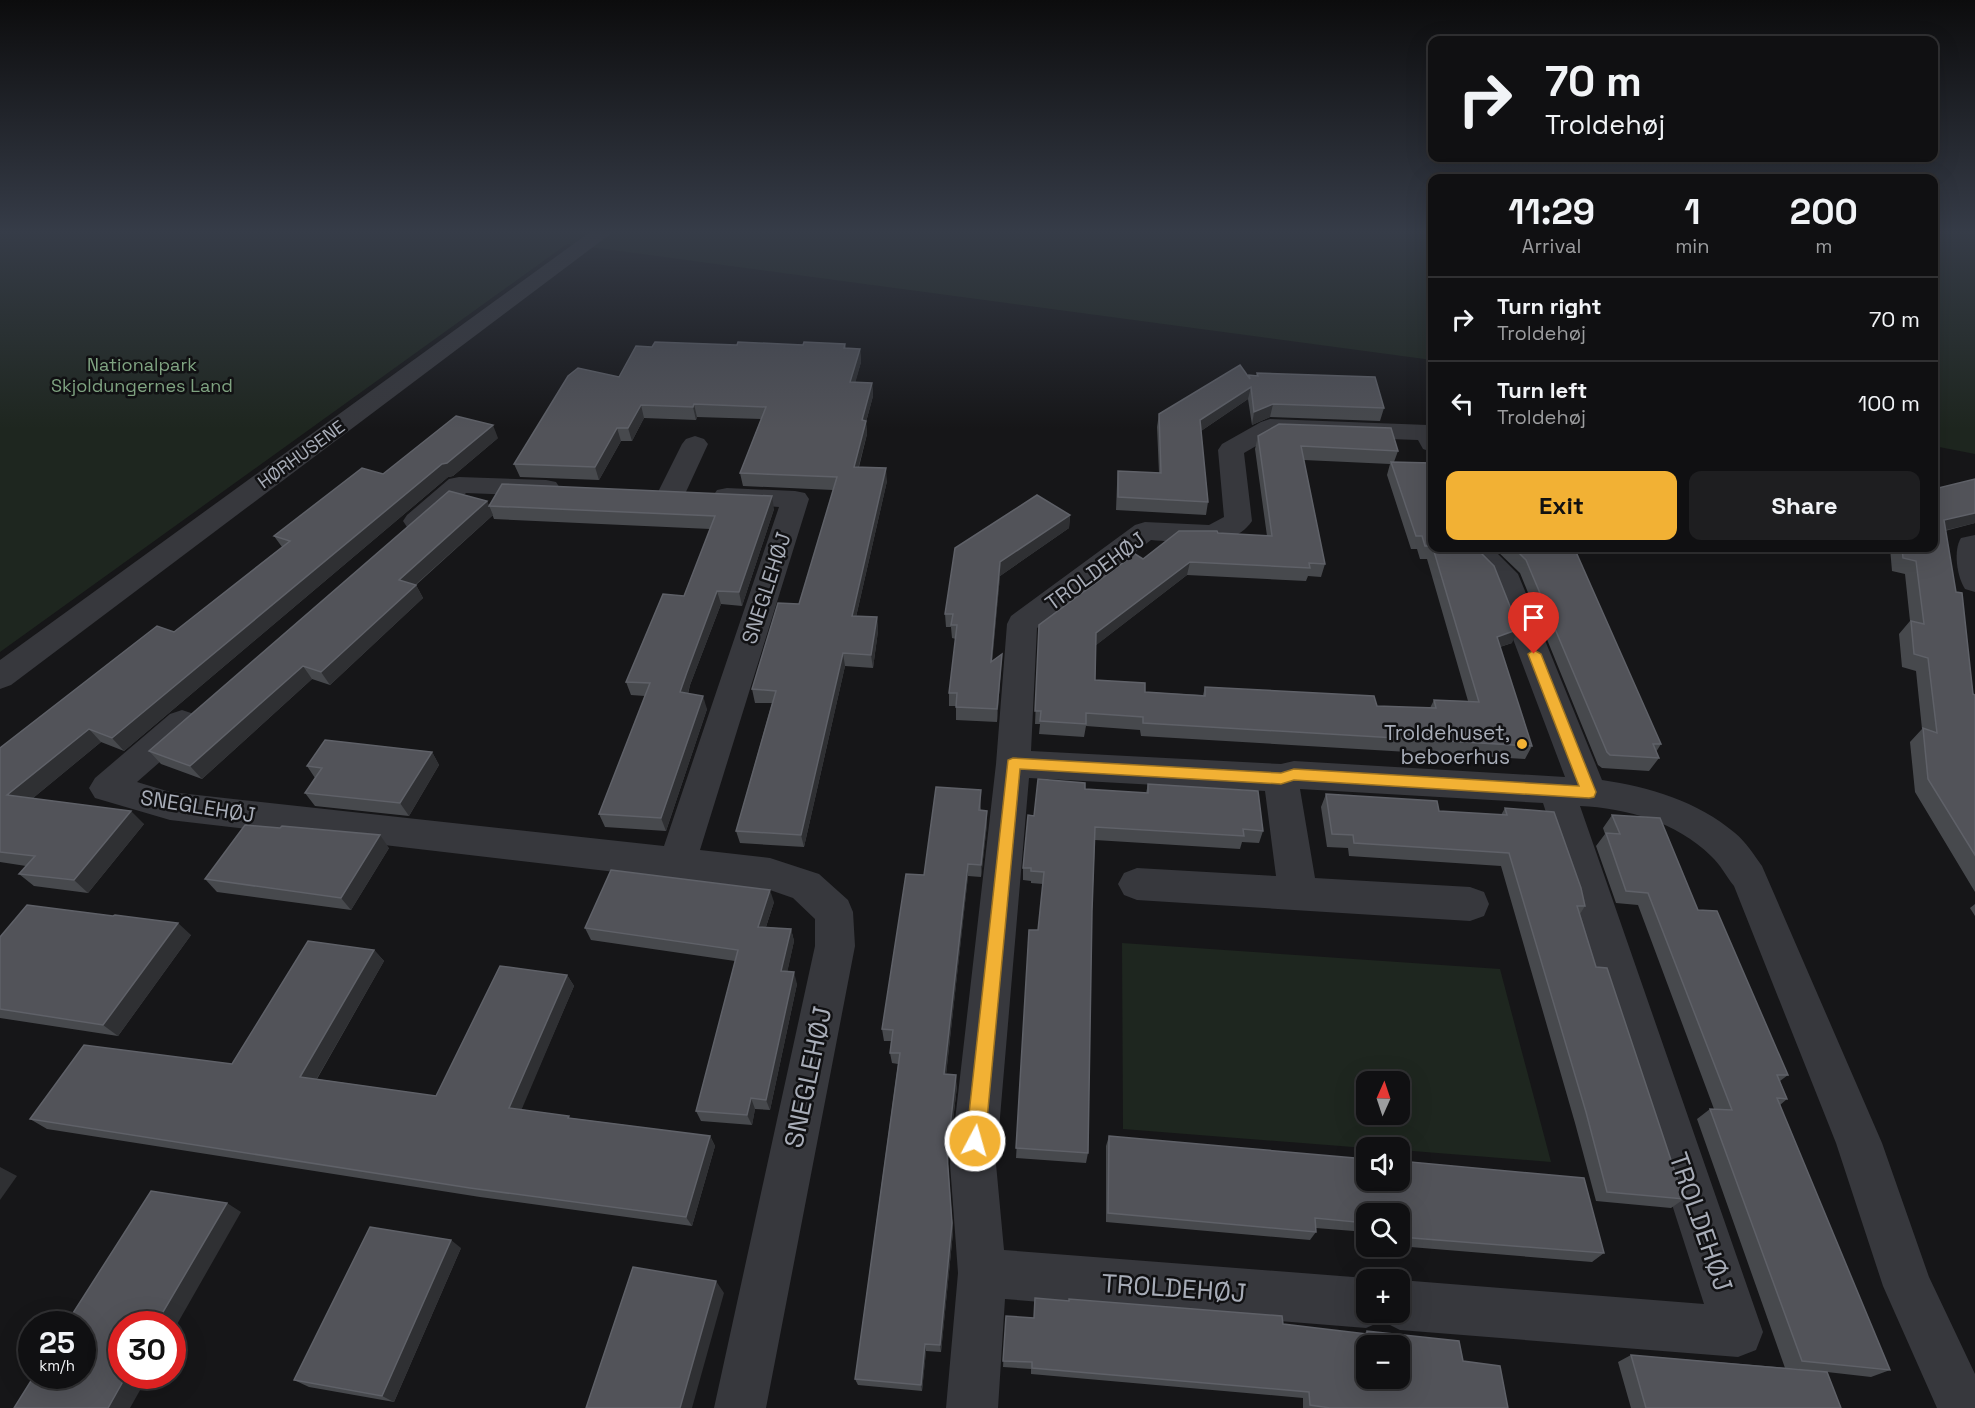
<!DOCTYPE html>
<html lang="en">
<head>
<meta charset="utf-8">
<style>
	:root { --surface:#101012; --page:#1e1e20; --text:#f1f3f6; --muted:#9c9d9f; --line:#303032; --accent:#f2b134 }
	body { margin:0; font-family:"Space Grotesk",sans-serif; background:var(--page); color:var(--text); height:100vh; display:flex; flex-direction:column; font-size:22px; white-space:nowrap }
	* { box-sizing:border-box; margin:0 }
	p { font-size:20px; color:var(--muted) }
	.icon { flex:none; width:33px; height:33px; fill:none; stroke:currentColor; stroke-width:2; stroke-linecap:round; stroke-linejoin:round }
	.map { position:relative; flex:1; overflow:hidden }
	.panel { position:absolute; left:1428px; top:174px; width:510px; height:378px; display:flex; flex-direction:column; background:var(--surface); border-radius:12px; box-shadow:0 6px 24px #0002,0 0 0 2px var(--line) }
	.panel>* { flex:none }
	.top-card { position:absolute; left:1428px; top:36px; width:510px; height:126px; border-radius:12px; box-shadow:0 6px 24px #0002,0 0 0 2px var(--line); background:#101012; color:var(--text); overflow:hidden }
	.needle { width:39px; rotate:3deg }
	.tools { position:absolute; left:1356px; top:1071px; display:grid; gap:12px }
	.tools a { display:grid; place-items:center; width:54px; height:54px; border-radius:12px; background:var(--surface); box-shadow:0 6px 24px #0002,0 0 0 2px var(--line); font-size:30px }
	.speed { position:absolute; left:18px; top:1311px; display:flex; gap:12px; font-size:30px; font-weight:700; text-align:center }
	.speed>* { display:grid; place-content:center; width:78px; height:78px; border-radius:50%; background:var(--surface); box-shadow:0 6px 24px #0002,0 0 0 2px var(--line); line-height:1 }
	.speed small { font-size:15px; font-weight:400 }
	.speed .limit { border:9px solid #d22; background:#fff; color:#111 }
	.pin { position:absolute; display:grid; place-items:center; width:51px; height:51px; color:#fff; margin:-62px -26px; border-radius:50% 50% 50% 0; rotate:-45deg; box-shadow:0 0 6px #0007 }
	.pin .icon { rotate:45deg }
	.me { position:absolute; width:66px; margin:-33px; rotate:6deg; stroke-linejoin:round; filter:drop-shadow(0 0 4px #0008) }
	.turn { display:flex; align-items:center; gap:21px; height:126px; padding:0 18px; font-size:27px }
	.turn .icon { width:78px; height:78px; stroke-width:2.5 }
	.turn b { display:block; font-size:42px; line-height:51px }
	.eta { display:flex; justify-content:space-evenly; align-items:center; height:102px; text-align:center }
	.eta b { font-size:36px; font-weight:700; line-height:42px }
	.primary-button { display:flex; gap:12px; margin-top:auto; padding:12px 18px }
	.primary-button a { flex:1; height:69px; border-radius:12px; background:var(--accent); color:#111; font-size:24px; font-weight:700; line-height:69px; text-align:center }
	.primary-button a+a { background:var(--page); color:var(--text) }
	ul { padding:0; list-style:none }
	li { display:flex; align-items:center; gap:18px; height:84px; padding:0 18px; border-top:2px solid var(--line) }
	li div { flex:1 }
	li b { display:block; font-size:22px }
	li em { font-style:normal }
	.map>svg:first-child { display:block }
	.green { fill:#1e261f; fill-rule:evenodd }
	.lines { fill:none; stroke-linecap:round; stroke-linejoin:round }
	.minor { fill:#37383d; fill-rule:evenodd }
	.wall { fill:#47494d; fill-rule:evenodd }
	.shaded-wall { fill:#2f3033 }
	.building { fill:#525359; stroke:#5f6168; stroke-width:1.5; fill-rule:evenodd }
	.route { fill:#f2b134; stroke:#9d7322; stroke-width:1.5 }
	.poi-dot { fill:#f2b134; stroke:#111113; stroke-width:2 }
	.labels { text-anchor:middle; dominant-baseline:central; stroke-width:5; stroke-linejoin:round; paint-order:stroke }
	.far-park-label { font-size:18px; fill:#7fa381; stroke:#111113 }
	.far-street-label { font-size:18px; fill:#a8adb8; stroke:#111113 }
	.street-label { font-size:21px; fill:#a8adb8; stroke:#111113 }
	.poi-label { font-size:21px; fill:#a8adb8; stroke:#111113; text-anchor:end }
	.near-street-label { font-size:26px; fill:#a8adb8; stroke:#111113 }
</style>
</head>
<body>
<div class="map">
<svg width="1975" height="1408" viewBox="0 0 1975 1408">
	<rect width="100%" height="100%" fill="#161618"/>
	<g class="green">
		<path d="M0,232h1432v128l-865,-116 -567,408z"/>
		<path d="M1934,232h41v222l-41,-8z"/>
		<path d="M1122,943l378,26 51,193 -151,-12v-2h-34l-243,-19zM1366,1082h34v32h-34z"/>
	</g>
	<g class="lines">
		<g class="minor">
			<path d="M590,232h23l-602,453 -11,4v-29z"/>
			<path d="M1270,419l158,6 4,1v26l-9,-3 -5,-9 -143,-5 -31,18 8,68c-21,31 -70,21 -101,19l-114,88 -6,123 250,13 13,-3 271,16 -75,-199 -29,-30h31l26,26 84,206c48,7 95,21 133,53 11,9 19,22 27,33l120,277 47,134 46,97v34h-38l-54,-122 -47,-143 -102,-257c-8,-10 -14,-22 -23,-30 -34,-34 -85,-48 -131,-50l183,526 -7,18 -18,7 -338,-27 -18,-9 -16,7 -361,-29 -7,109h-52l12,-135 -8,-109 46,-400 11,-140 4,-8 124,-91 10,-3 64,3 15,-8 -6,-67 4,-6 39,-22zM1029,778l236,13 11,85 -139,-8 -13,5 -6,11 6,11 13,5 333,21 14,-5 5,-12 -5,-12 -14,-5 -155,-9 -15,-89 243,14 161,501 -304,-24v32h-34v-32h3l-3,-2 -362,-28 -8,-86z"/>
			<path d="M695,436l9,3 4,5 -23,50 -4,6 -10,2 -10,-2 -4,-6 25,-50 4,-5z"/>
			<path d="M459,477l87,3 10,2 4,6 -4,6 -10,2 -80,-3c-17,15 -35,40 -59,34l-4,-6 4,-6 42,-36z"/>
			<path d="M727,488l68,3 10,2 4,6 -109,351 70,8 49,16 29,26 5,12 2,34 -89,462h-52l101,-462v-27l-22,-21 -23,-8 -600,-70 -75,-22 -6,-10 6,-10 75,-64 12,-4 12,4 5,9 -5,9 -57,50 33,10 494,54 115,-339 -62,-5 -4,-6 4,-6z"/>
			<path d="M1975,535v57l-10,-3c-8,-12 -12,-39 -4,-51z"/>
		</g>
	</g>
	<g class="wall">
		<path d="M845,344l1,5h14l1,13 -6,20 17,1 1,13 -7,26 1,12 -8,33 28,14 -31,136h21l1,14 -5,37 -28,-2 -41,181 -64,-4 -4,-12 36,-128h-17l-3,-14 47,-85 34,-114 -90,-4 -3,-13 21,-54 -64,-2 -1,3 -52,-2 -12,23h-11l-22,39 -79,-3 -6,-13 105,-87 33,-30z"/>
		<path d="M1257,373l127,35 -4,13 -110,-4 -18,8 -4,-26 -47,32 7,71 -2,13 -90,-5 1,-26 1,-13 41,2 -2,-46 2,-13 90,-36v-3l7,1z"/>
		<path d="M1258,436l140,15 -4,11 118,181 -12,4 32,99 -7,13 -384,-23 -1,-6 -54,-4 -2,11 -45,-3 1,-10h-5l4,-99 104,-66 75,-26 49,3 -12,-87zM1304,460l86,4 -3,11 24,74h6l3,10h7l41,142 -34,-1 -4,8 -53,-2 -172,-19 -2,8 -58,-3 -50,-12 1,-35 91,-70 119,6 2,-5 13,1 4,-13z"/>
		<path d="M498,438l-45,38 -5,1 -324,274 -23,-9 -68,56 111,26 -56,69 -54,-7 -15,-12 7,-8 -26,-4v-114l174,-116 108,-85 -8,-11 109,-62z"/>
		<path d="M1975,479v44l-30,8 28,163 2,1v197l-60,-100 -5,-50 12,-13 -6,-58 -14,-4 -3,-33 11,-13 -5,-47 -13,-3 -2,-23h44z"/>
		<path d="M487,501l6,14 -77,70 7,13 -93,87 -18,-6 -110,100 -41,-15 -12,-13z"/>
		<path d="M489,506l285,3 -32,97 -21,-2 -31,81 -2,9 19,15 -41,122 -61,-4 -6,-13 46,-118 -14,-1 -5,-13 58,-86 26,-67 -216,-10z"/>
		<path d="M1070,515l-1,13 -69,48 -8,85 10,-7 -5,68 -41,-2v-14h-7v-13l7,-54 -4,-1 -1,-11h-5l-1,-13z"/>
		<path d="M1494,548h73l94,196 -5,8 3,6 -10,13 -47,-3 -4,-3 -78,-192z"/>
		<path d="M432,752l7,13 -30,51 -94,-10 -10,-13 10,-15 -8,-12z"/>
		<path d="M1148,784l115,47 -4,12 -17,-1 -2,7 -145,-9 -3,71 -4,242 -2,10 -70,-5 13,-228h9l5,-46 -12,-1v-2l-8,-1v-12l62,-79 61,4z"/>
		<path d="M981,790v21h6v13l-6,53 -13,-1 -22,198 11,12 -9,78 5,68 -12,120 -15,-1 -4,40 -64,-6 -3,-6 43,-315 -6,-1 -2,-10 1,-12h-7l-2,-12 42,-154z"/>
		<path d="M1326,794l113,17 62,4 4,-7 80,98 -5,8 16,53 88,232 -13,9 -75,-7 -21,-78 -74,-257 -152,-10 -1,-8 -21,-1 -6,-40z"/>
		<path d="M1612,815l86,95 90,165 -8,6 7,18 -7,6 110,265 -19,7 -44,-5 14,36h-210l-13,-46 13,-7 181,15 -27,-2 -88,-249 13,-10h4l-76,-204 -22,-2 -20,-57 9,-12 -2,-6z"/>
		<path d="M389,848l-38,62 -134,-18 -12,-13z"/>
		<path d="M774,902l-8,25 25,2 3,12 -7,31 10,12 -27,126 -15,-1 -3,16 -51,-4 -5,-10 39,-150 -144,-21 -6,-12z"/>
		<path d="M1975,904v12l-5,-8z"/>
		<path d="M191,935l-73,101 -118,-18v-81z"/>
		<path d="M374,950l10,11 -67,118 119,17 131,-121 7,11 -53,123 50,9 139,18 5,10 -23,80 -212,-29 -433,-68 -17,-10 202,-55z"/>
		<path d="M1109,1136l495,117 -12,9 -194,-16h2v-32h-34v18l-50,-4v4l-6,8 -204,-18v-76z"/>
		<path d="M461,1248l-67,154 -85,-15 -15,-7z"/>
		<path d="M1035,1298l248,26 81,10 3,-3 96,30 45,47h-205v-10l-272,-24v-5l-28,-2 3,-51 28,2z"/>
	</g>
	<g class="shaded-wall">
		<path d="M860,349l1,13 -9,33 -2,-13z"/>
		<path d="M872,383l1,13 -7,26 1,12 -12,46 -1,-13 8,-47z"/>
		<path d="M1251,387l-3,12 -50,34 2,-13z"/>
		<path d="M694,404l3,13 -1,3 -3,-13z"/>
		<path d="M1273,404l-3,13 -18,8 2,-13z"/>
		<path d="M641,405l3,13 -12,23 -4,-13z"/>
		<path d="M493,425l5,13 -45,38 -5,1 -324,274 -12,-13 330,-274z"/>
		<path d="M617,428l4,13 -22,39 -4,-13z"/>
		<path d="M886,468l1,13 -34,149 -1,-14z"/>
		<path d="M772,496l2,13 -32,97 -3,-14z"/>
		<path d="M487,501l6,14 -87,78 -7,-13z"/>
		<path d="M1975,513v10l-41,10 10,-13z"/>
		<path d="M1070,515l-1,13 -69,48 -9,100v-14l9,-100z"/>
		<path d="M1190,562l-3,13 -92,71 1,-13z"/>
		<path d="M416,585l7,13 -93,87 -9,-13z"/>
		<path d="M717,591l4,13 -31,81 -6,21 -4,-14 7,-20z"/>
		<path d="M877,617l1,14 -5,37 -2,-13z"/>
		<path d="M1519,629l-7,14 -22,7 7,-13z"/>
		<path d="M843,653l2,13 -41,181 -3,-12z"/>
		<path d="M1002,654l-1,13 -4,55v-13z"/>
		<path d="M303,666l9,13 -110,100 -12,-13z"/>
		<path d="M703,696l4,13 -41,122 -5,-13z"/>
		<path d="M89,729l12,13 -80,66 -14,-13z"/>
		<path d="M432,752l7,13 -30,51 -9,-13z"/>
		<path d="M981,790v13l-2,20v-13z"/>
		<path d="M131,811l13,13 -56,69 -14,-13z"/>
		<path d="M987,811v13l-6,53v-12z"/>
		<path d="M380,835l9,13 -38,62 -10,-12z"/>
		<path d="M968,864v12l-23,209 -1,-11z"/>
		<path d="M770,890l4,12 -12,37 -4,-12z"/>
		<path d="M178,923l13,12 -73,101 -15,-11z"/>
		<path d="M791,929l3,12 -9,42 -4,-12z"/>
		<path d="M374,950l10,11 -72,126 -12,-10z"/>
		<path d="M794,972l3,12 -27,126 -4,-10z"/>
		<path d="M567,975l7,11 -56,132 -9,-10z"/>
		<path d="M956,1075l1,11 -9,78 5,68 -12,120 -1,-7 7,-191z"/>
		<path d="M751,1098l4,11 -3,16 -5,-10z"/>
		<path d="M710,1136l5,10 -23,80 -6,-9z"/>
		<path d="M0,1167l17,9 -17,24z"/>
		<path d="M227,1203l14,9 -69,121v-9h-16z"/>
		<path d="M451,1240l10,8 -67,154 -12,-6z"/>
		<path d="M716,1281l8,12 -32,115h-12z"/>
		<path d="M925,1344l1,7 -4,40 -1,-6z"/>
		<path d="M126,1376h22l-18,32h-22z"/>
	</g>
	<g class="building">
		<path d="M655,342l82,3 1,-3 65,3 1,-3 41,2 -1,4 16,1 -10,33 22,1 -10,37 4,1 -12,46 32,1 -34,148 25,1 -6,38 -28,-2 -42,182 -65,-4 40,-140 -24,-2 26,-86 21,1 38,-127 -97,-4 26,-66 -72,-3 -1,3 -52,-2 -13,23h-11l-22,39 -81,-3 54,-88 10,-8 41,9 17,-31 16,1z"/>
		<path d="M1240,365l10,14 -1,-4 9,1 -1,-3 118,4 9,31 -111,-4 -19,8 -3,-25 -51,33 8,82 -90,-5v-26l43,2 -2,-59z"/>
		<path d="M456,416l37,9 -46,38 -5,1 -330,274 -23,-9 -82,66 124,16 -57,69 -55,-6 16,-18 -35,-4v-104l157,-122 17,6 116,-91 -16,-5 88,-68 21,6z"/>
		<path d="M1279,424l112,4 7,23 -97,-5 24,118 -16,-1 1,5 -120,-6 -94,71 -1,47 50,3v9l60,4v-9l169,9 3,10 59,2 -2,-8 45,2 -46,-154h43l18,18 25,63 -22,8 35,109 -389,-23v-6l-57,-4v11l-46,-3 1,-10h-6l4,-86 96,-71 8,5 36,-28h38l1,2 54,3 -14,-100z"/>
		<path d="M1391,462l41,1v84v-1h-7l-3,-10h-6z"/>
		<path d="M1975,479v34l-31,7 12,72 6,1 11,101 2,1v160l-47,-76 -5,-51 14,5 -9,-75 -14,-4 -3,-33 13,3 -8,-63 -13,-3 -1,-10h32v-59z"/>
		<path d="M502,484l270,12 -33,96 -22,-1 -30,81 -7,20 23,4 -42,122 -62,-4 51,-131 -24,-1 37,-88 21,2 31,-80 -226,-10z"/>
		<path d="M449,491l38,10 -88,79 17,5 -95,87 -18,-6 -113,100 -41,-15z"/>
		<path d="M1037,495l33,20 -70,47 -9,100 11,-8 -5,55 -41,-2 1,-14h-8l8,-68h-6l2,-11h-8l10,-66z"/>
		<path d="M1514,548h53l2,4h7l85,192h-8l6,14 -49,-3 -3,-3 -81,-192z"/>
		<path d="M325,740l107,12 -32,51 -95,-10 17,-25 -15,-2z"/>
		<path d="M1038,779l47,4v6l63,4v-9l110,7 5,40 -20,-2 1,7 -149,-9 -3,84 -4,242 -72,-5 13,-218h9l6,-58 -13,-1v-3h-8l5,-53 6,1z"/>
		<path d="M936,787l45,3 -2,20 8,1 -6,54 -13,-1 -24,210 12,1 -9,79 5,69 -12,122 -15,-1 -4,41 -66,-6 45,-326h-10l3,-23 -11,-1 24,-155 18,1z"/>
		<path d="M1326,794l111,7 2,10 68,4 -2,-7 49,4 27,76 4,18h-8l19,61 11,1 77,231 -77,-7 -21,-80 -77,-259 -155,-10 -1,-8 -21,-1z"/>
		<path d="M1612,815l48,3 38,92 19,1 71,164h-11l10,24 -10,-1 113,272 -88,-9 -92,-252 22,1 -84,-217 -22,-2 -20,-58 14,1z"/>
		<path d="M245,825l35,3 2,-2 98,9 -39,63 -136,-19z"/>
		<path d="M611,870l159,20 -12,37 33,2 -10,42 13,1 -28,128 -15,-2 -4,17 -51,-4 42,-161 -153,-22z"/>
		<path d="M27,905l86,11 2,-1 63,8 -75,102 -103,-16v-72z"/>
		<path d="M308,941l66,9 -74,127 136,19 64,-130 67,9 -58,133 60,8 -1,2 142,18 -24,81 -216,-29 -440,-69 54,-74 148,19z"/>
		<path d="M1109,1136l257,23v21h34v-19l184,17 20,75 -204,-16v-23h-34v9l-51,-5 1,14 -208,-19z"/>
		<path d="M151,1191l76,12 -71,121h-34v52h4l-18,32h-94l20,-32h48v-52h-16z"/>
		<path d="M370,1227l81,13 -69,156 -88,-16z"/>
		<path d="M633,1267l83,14 -36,127h-94z"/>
		<path d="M1035,1298l34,3v-2l213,17 1,8 84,10v-3l92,10 4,20 37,5 8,42h-178l-20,-3 -1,-13 -277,-24v-6l-29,-1 3,-45 28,2zM1366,1346h34v32h-34z"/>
		<path d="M1631,1355l196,17 14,36h-195z"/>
	</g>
	<linearGradient id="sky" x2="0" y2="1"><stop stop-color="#0c0c0d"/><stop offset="0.54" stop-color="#363c48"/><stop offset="1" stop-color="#363c48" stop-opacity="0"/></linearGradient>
	<rect width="1975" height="429" fill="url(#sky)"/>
	<path class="route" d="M1534,650l7,4 55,138 -2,5 -5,1 -295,-18 -13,4 -261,-15 -35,372 -3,6 -7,3 -6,-3 -3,-6 42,-381 5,-2 268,15 13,-4 285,17 -51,-132z"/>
	<circle class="poi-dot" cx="1522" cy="744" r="6"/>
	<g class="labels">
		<g class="far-park-label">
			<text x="142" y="364">Nationalpark<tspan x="142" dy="21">Skjoldungernes Land</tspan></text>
		</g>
		<g class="far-street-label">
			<text transform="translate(301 454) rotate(-36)">HØRHUSENE</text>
		</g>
		<g class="street-label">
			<text transform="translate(1095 571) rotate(-36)">TROLDEHØJ</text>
			<text transform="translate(766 588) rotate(-72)">SNEGLEHØJ</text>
			<text transform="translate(198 806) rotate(9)">SNEGLEHØJ</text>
		</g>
		<g class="poi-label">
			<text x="1510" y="732">Troldehuset,<tspan x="1510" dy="24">beboerhus</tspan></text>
		</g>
		<g class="near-street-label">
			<text transform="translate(808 1077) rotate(-78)">SNEGLEHØJ</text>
			<text transform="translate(1701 1222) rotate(71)">TROLDEHØJ</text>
			<text transform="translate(1174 1288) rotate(4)">TROLDEHØJ</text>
		</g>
	</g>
</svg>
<div class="tools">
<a><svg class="needle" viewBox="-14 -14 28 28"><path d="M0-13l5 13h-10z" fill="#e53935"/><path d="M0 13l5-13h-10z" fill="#9c9d9f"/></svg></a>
<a><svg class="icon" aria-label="sound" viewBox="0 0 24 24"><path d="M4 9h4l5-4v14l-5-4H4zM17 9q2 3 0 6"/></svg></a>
<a><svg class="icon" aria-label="search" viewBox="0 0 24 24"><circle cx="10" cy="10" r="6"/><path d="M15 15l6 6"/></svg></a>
<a>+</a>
<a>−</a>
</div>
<div class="speed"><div>25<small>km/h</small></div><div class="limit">30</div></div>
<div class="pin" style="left:1534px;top:654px;background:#d93025"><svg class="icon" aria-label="arrive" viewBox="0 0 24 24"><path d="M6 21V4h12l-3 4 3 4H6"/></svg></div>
<svg class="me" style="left:975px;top:1141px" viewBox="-20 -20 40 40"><circle r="17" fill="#f2b134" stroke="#fff" stroke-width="3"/><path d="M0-11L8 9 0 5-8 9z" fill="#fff"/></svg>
<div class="top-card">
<div class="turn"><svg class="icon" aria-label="right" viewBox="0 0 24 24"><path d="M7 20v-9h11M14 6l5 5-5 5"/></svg><div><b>70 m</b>Troldehøj</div></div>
</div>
<section class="panel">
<div class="eta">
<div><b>11:29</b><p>Arrival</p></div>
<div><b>1</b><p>min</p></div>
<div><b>200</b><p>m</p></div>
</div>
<ul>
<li><svg class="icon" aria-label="right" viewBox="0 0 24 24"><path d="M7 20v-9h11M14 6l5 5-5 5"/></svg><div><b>Turn right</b><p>Troldehøj</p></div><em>70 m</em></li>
<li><svg class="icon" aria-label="left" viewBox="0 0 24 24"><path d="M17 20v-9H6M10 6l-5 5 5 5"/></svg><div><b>Turn left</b><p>Troldehøj</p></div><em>100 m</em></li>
</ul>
<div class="primary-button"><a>Exit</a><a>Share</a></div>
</section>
</div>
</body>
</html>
